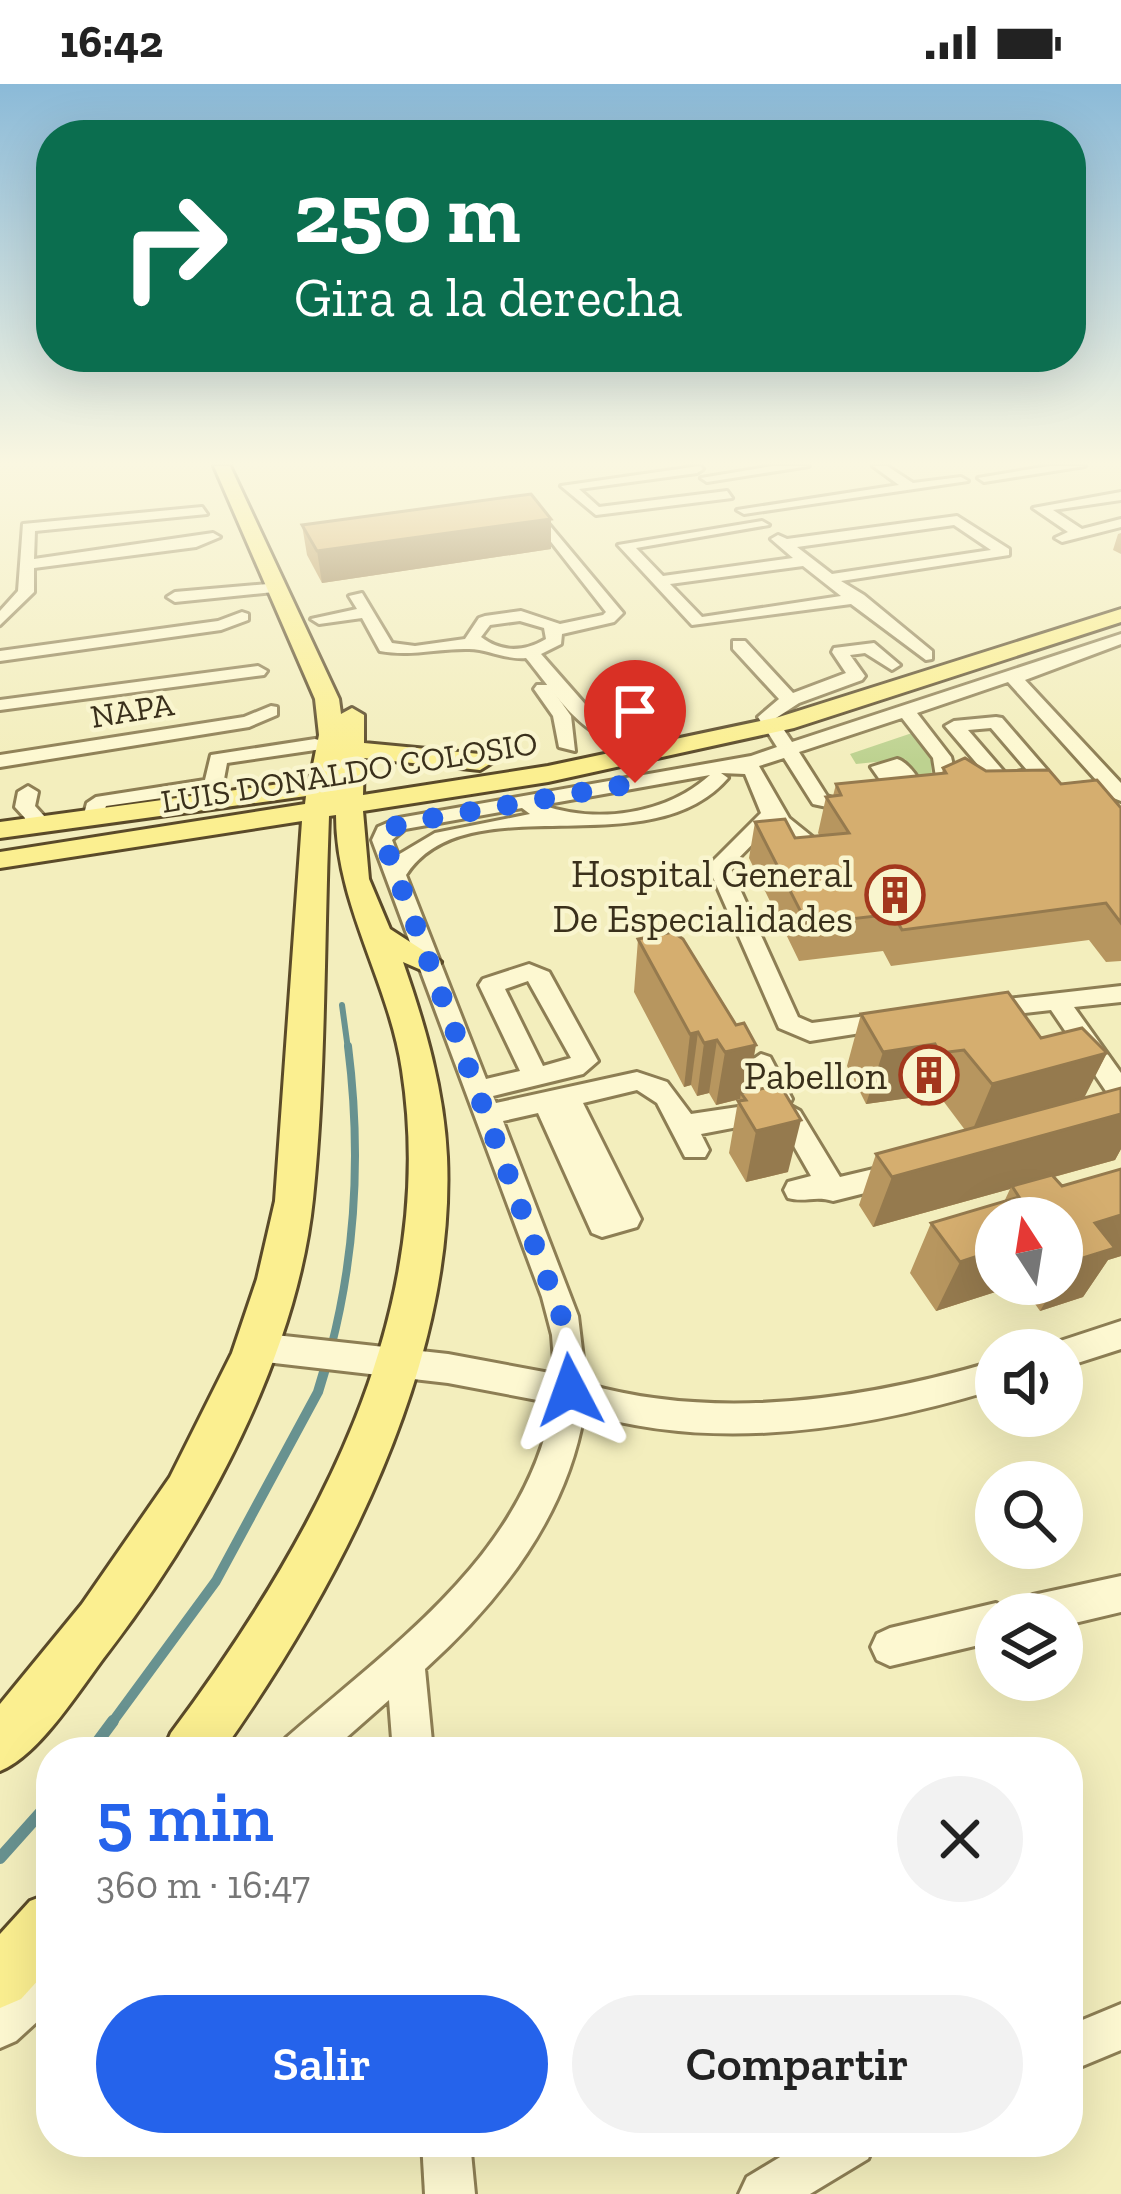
<!DOCTYPE html>
<html lang="es">
<head>
<meta charset="utf-8">
<style>
	:root { --surface:#fff; --page:#f2f2f2; --text:#222; --muted:#767676; --accent:#2563eb }
	body { margin:0; font-family:"Zilla Slab",serif; background:var(--page); color:var(--text); height:100vh; display:flex; flex-direction:column; font-size:45px; white-space:nowrap }
	* { box-sizing:border-box; margin:0 }
	p { font-size:39px; color:var(--muted) }
	.icon { flex:none; width:66px; height:66px; fill:none; stroke:currentColor; stroke-width:2; stroke-linecap:round; stroke-linejoin:round }
	.map { position:relative; flex:1; overflow:hidden }
	.drawer { position:absolute; left:36px; top:1653px; width:1047px; height:420px; display:flex; flex-direction:column; background:var(--surface); border-radius:48px; box-shadow:0 12px 48px #0002 }
	.drawer>* { flex:none }
	.hud { position:absolute; left:36px; top:36px; width:1050px; height:252px; border-radius:48px; box-shadow:0 12px 48px #0002; background:#0b6e4f; color:#fff; overflow:hidden }
	.needle { width:78px; rotate:348deg }
	.controls { position:absolute; left:975px; top:1113px; display:grid; gap:24px }
	.controls a { display:grid; place-items:center; width:108px; height:108px; border-radius:50%; background:var(--surface); box-shadow:0 12px 48px #0002; font-size:60px }
	.pin { position:absolute; display:grid; place-items:center; width:102px; height:102px; color:#fff; margin:-123px -51px; border-radius:50% 50% 50% 0; rotate:-45deg; box-shadow:0 0 12px #0007 }
	.pin .icon { rotate:45deg }
	.me { position:absolute; width:132px; margin:-66px; rotate:356deg; stroke-linejoin:round; filter:drop-shadow(0 0 9px #0008) }
	.turn { display:flex; align-items:center; gap:42px; height:252px; padding:0 60px; font-size:54px }
	.turn .icon { width:156px; height:156px; stroke-width:2.5 }
	.turn b { display:block; font-size:84px; line-height:102px }
	.round { display:grid; place-items:center; flex:none; width:126px; height:126px; border-radius:63px; background:var(--page) }
	.summary { display:flex; align-items:center; justify-content:space-between; height:204px; padding:0 60px }
	h1 { font-size:72px; font-weight:600; line-height:90px; color:var(--accent) }
	.button { display:flex; gap:24px; margin-top:auto; padding:24px 60px }
	.button a { flex:1; height:138px; border-radius:72px; background:var(--accent); color:#fff; font-size:48px; font-weight:600; line-height:138px; text-align:center }
	.button a+a { background:var(--page); color:var(--text) }
	.status { display:flex; justify-content:space-between; align-items:center; height:84px; padding:0 60px; background:var(--surface); direction:ltr }
	.status svg { height:33px; fill:currentColor }
	.map>svg:first-child { display:block }
	.green { fill:#bdd290 }
	.lines { fill:none; stroke-linecap:round; stroke-linejoin:round }
	.stream-far3 { stroke:#689290; stroke-width:6 }
	.stream-far2 { stroke:#689290; stroke-width:8 }
	.stream-far1 { stroke:#689290; stroke-width:10 }
	.stream { stroke:#689290; stroke-width:12 }
	.minor-casing { stroke:#8d7e54; stroke-width:6 }
	.major-casing { stroke:#5a4a29; stroke-width:6 }
	.minor { fill:#fdf8d1; fill-rule:evenodd }
	.major { fill:#fbef90; fill-rule:evenodd }
	.wall { fill:#b7965f }
	.shaded-wall { fill:#957a4e }
	.building { fill:#d5ae6f; stroke:#957a4e; stroke-width:3 }
	.route { stroke:#2563eb; stroke-width:21; stroke-dasharray:0 37.8 }
	.labels { text-anchor:middle; dominant-baseline:central; stroke-width:9; stroke-linejoin:round; paint-order:stroke }
	.far-street-label { font-size:33px; fill:#3a301b; stroke:#f9f5ce }
	.poi-label { font-size:39px; fill:#3a301b; stroke:#f9f5ce; text-anchor:end }
</style>
</head>
<body>
<div class="status"><b>16:42</b><svg viewBox="0 0 49 12"><path d="M0 12V9h3v3zM5 12V6h3v6zM10 12V3h3v9zM15 12V0h3v12zM26 1h20v11H26zM47 4h2v5h-2z"/></svg></div>
<div class="map">
<svg width="1121" height="2110" viewBox="0 0 1121 2110">
	<rect width="100%" height="100%" fill="#f3eebd"/>
	<path class="green" d="M912,649l19,27 1,16 -9,8 -18,-25 -49,5 -6,-10z"/>
	<g class="lines">
		<path class="stream-far3" d="M342,921l6,44"/>
		<path class="stream-far2" d="M331,1264c26,-101 30,-199 17,-302"/>
		<path class="stream-far1" d="M111,1640l105,-143 102,-189 9,-30"/>
		<g class="stream">
			<path d="M90,1668l23,-31"/>
			<path d="M0,1774l51,-57"/>
		</g>
		<defs>
			<g id="minor">
				<path d="M700,382l3,3 -6,4 -118,16 20,18 128,-16 5,7 -136,17 -35,-29z"/>
				<path d="M773,382h36l-102,16 -6,-4z"/>
				<path d="M873,382h14l26,17 48,-6 7,4 -224,33 -7,-4 162,-25z"/>
				<path d="M1049,382h36l-101,16 -6,-4z"/>
				<path d="M1121,408v8l-68,10 29,19 39,-10v8l-59,15 -7,-4 13,-6 -35,-24z"/>
				<path d="M530,418l93,111 -9,9 -52,12 -1,10 -20,10 51,58 33,21v8c-40,3 -76,-56 -99,-83 -21,2 -38,-9 -57,-9 -31,-1 -57,8 -89,2l-18,-33 -43,6 -8,-5 46,-10 -8,-13 13,-3 30,50 23,3 50,-7 14,-21 6,-2 36,-5 39,13 43,-9 3,-3 -83,-106zM520,537l24,7 2,11c-22,13 -44,14 -65,-2l9,-12z"/>
				<path d="M202,423l5,7 -172,17 -1,28 179,-26 7,4 -24,10 -162,21v24l-34,33v-14l18,-20 5,-67z"/>
				<path d="M957,432l52,33v6l-168,26 23,14 68,56v8l-6,1 -75,-56 -159,21 -74,-80 144,-24 7,4 -133,23 27,28 130,-18 -22,-19 7,-4 9,4zM954,441l37,25 -159,24 -35,-27zM803,482l38,30 -139,21 -32,-33z"/>
				<path d="M279,499l5,2v6l-109,11 -8,-5 8,-5z"/>
				<path d="M242,528l6,2v6l-27,10 -221,31v-10l218,-30z"/>
				<path d="M1121,550v10l-96,36 96,103v18l-20,-8 -37,1v-8l34,-4 -90,-100 -91,31 34,44 5,21 -17,20 -17,-4 14,-17 -3,-19 -31,-40 -103,34 28,44 28,9v8l-42,-9 -29,-46 -25,8 30,52 26,21 -23,14 -25,-5v-8l24,-1 -19,-15 -42,43 68,150 14,6 78,-10 12,8 -3,6 -89,14 -31,-13 -71,-162 53,-53 -16,-39 -24,-1 7,5c-79,92 -261,3 -322,97l80,204 34,-8 -41,-86 4,-6 46,-15 20,8 49,89 -15,13 -90,22 3,7 141,-31 30,10 24,32 67,-10 7,-7 -17,-34 13,-9 9,3 22,42 -3,6 11,6 40,66 59,-14 10,3 4,8 -4,8 -76,19c-18,-6 -28,2 -45,-3l-4,-8 4,-8 23,-6 -29,-51 -8,-5 -73,14 8,16 -4,7h-20l-28,-54 -20,-13 -54,13 58,116 -4,8 -35,10 -10,-4 -54,-120 -35,8 75,195 8,68c133,38 281,15 410,-23v28c-130,40 -279,64 -412,24 -17,103 -83,187 -159,256l8,83h-40l-4,-52 -59,52h-50l6,-14c109,-95 239,-183 267,-335l-105,-20 -191,-22 -11,-4 -5,-10 5,-10 11,-4 191,21 107,20 -3,-39 -10,-38 -170,-457 6,-13 21,-9 352,-62 26,-9 -19,-30 21,-18 -46,-50v-8h12l48,52 53,-20 -14,-21 2,-4 40,-5 26,22 -8,5 -27,-17 -15,2 15,21 -3,4 -63,23 -23,15 16,24zM710,691c-44,40 -113,49 -168,30zM522,724l8,6 -95,19 -37,22 -6,-15 13,-11zM528,897l43,77 -28,8 -38,-77z"/>
				<path d="M258,582l9,5 -3,4 -264,35v-10z"/>
				<path d="M537,601h12l22,31 4,35 -16,-4 -6,-31 -19,-27z"/>
				<path d="M271,622l6,1v8l-28,12 -249,40v-12l244,-38z"/>
				<path d="M996,633l6,1 45,52 -7,9 -25,5 9,11 -3,4h-14l-62,-73 9,-5zM991,644l36,42 -21,4 -38,-44z"/>
				<path d="M315,655l7,2v8l-95,14 -8,43h-14l-1,-14 -98,14 -6,16 -7,2 -10,-6 4,-15 9,-6 109,-17 6,-25z"/>
				<path d="M897,675c11,3 28,25 25,34l-37,-6 -14,-20z"/>
				<path d="M28,702l10,6 -3,14 10,11 -5,13h-14l-1,-12 -10,-11 3,-15z"/>
				<path d="M1121,902v16l-47,5 47,66v29l-9,-2 -61,-90 -69,8 -12,-8 12,-8z"/>
				<path d="M1121,1237v28l-59,19v-18h-14l3,-6z"/>
				<path d="M1121,1492v36l-59,14v-12h-48l6,-13 13,-6z"/>
				<path d="M996,1519l15,11h-15v27l-106,25 -13,-6 -6,-13 6,-13 13,-6z"/>
				<path d="M51,1873v52l-35,32 -16,7v-54l35,-31z"/>
				<path d="M1121,1920v46l-53,22v-46z"/>
				<path d="M422,2058h48l5,52h-50z"/>
				<path d="M805,2058h70l-7,17 -58,35h-71l8,-17z"/>
			</g>
			<g id="major">
				<path d="M214,382h16l109,233 2,15 11,-6 12,7v28l116,11 13,8 -13,8 -116,-12 -1,37 185,-29 231,-49 342,-108v13l-327,106 -246,54 -185,29 6,68 21,50 51,33 -15,10 -23,-10c22,63 41,128 44,195 9,209 -108,429 -225,595h-59l8,-19c142,-191 269,-417 231,-663 -13,-88 -66,-165 -66,-255l-7,1c-5,127 -3,257 -16,383 -16,157 -109,328 -204,452 -28,36 -68,103 -109,120v-67l82,-100 88,-127 62,-124 25,-74 18,-78 27,-380 -302,47v-16l305,-48 1,-8 -306,42v-16l310,-42 9,-45 -4,-36z"/>
				<path d="M51,1809v73l-30,33 -21,9v-74l30,-33z"/>
			</g>
		</defs>
		<use href="#minor" class="minor-casing"/>
		<use href="#major" class="major-casing"/>
		<use href="#minor" class="minor"/>
		<use href="#major" class="major"/>
	</g>
	<g class="wall">
		<path d="M551,435v30l-229,34 -15,-28 -5,-30z"/>
		<path d="M1121,449v21l-8,-4 5,-16z"/>
		<path d="M943,684l43,3 75,13 60,24v153l-15,1 -17,-22 -198,26 -8,-15 -84,10 -50,-103 6,-36 40,16 25,-2 -2,-3 8,-36 7,-1 3,-12 106,-10z"/>
		<path d="M638,855h45l65,152 40,81 -42,10 -17,-29 9,-52 2,-2 -24,6 -7,-12 -12,3 -6,-11 -7,2 -50,-95z"/>
		<path d="M861,930l180,24 66,15 -24,45 38,-10v61l-6,11 -61,17 8,9 59,-17v87l-13,4 -25,37 -43,14 -19,-27h41v-66l-66,66h24l-84,27 -26,-38 21,-50 73,-21 6,-13 -137,38 -14,-22 17,-51 89,-24 -21,-28 -23,4 -5,-9 -50,7 -19,-38z"/>
	</g>
	<g class="shaded-wall">
		<path d="M551,435v30l-229,34 -5,-32z"/>
		<path d="M698,948l-7,53 -7,2 6,-53z"/>
		<path d="M717,956l-8,53 -12,3 7,-53z"/>
		<path d="M935,960l-19,53 -50,7 17,-52z"/>
		<path d="M756,961l-9,52 -6,-4 -1,6 -24,6 9,-53z"/>
		<path d="M1107,969l-27,53 -110,30 22,-52z"/>
		<path d="M1121,1030v35l-6,11 -102,28 -1,-2 -2,3 -137,38 19,-50z"/>
		<path d="M801,1036l-13,52 -42,10 10,-51z"/>
		<path d="M1121,1131v41l-13,4 -25,37 -43,14 16,-27h6v-10l33,-51z"/>
		<path d="M996,1166v34h24l-84,27 24,-49z"/>
	</g>
	<g class="building">
		<path d="M531,410l20,25 -234,32 -15,-26z"/>
		<path d="M965,674l21,13 63,-1 12,14 36,-4 24,28v115l-15,-20 -204,27 -9,-16 -86,10 -52,-102 30,-3 10,19 54,-5 -23,-36 15,-2 -5,-11 110,-11 -3,-5z"/>
		<path d="M673,848l10,7 53,86 8,-2 12,22 -31,7 -8,-12 -13,3 -6,-11 -8,2 -52,-95z"/>
		<path d="M1008,908l33,46 41,-10 25,25 -115,31 -28,-34 -24,3 -5,-9 -52,8 -22,-38z"/>
		<path d="M780,1001l21,35 -45,11 -18,-30 8,-1 -5,-7z"/>
		<path d="M1121,1004v26l-229,63 -16,-23z"/>
		<path d="M1121,1085v46l-26,8 20,25 -45,14 -8,-10v-34h-66v32l-36,12 -29,-39 88,-26 -7,-11 40,-11 10,11z"/>
	</g>
	<linearGradient id="sky" x2="0" y2="1"><stop stop-color="#8bbad8"/><stop offset="0.56" stop-color="#faf7e1"/><stop offset="1" stop-color="#faf7e1" stop-opacity="0"/></linearGradient>
	<rect width="1121" height="677" fill="url(#sky)"/>
	<g class="lines">
		<path class="route" d="M570,1306l-3,-58 -185,-496 17,-12 236,-41"/>
	</g>
	<defs>
		<symbol id="building-ring" viewBox="-11 -11 22 22"><circle r="9.5" fill="#f9f5ce" stroke="#a3371d" stroke-width="1.5"/><path d="M-4-6H4V6H1V3H-1V6H-4ZM-2.5-4.3h1.7v1.8h-1.7ZM.8-4.3h1.7v1.8H.8ZM-2.5-1h1.7V.8h-1.7ZM.8-1h1.7V.8H.8Z" fill="#a3371d"/></symbol>
	</defs>
	<g fill-rule="evenodd">
		<use href="#building-ring" x="862" y="778" width="66" height="66"/>
		<use href="#building-ring" x="896" y="958" width="66" height="66"/>
	</g>
	<g class="labels">
		<g class="far-street-label">
			<text transform="translate(132 626) rotate(-9)">NAPA</text>
			<text transform="translate(349 688) rotate(-9)">LUIS DONALDO COLOSIO</text>
		</g>
		<g class="poi-label">
			<text x="853" y="789">Hospital General<tspan x="853" dy="45">De Especialidades</tspan></text>
			<text x="887" y="991">Pabellon</text>
		</g>
	</g>
</svg>
<div class="controls">
<a><svg class="needle" viewBox="-14 -14 28 28"><path d="M0-13l5 13h-10z" fill="#e53935"/><path d="M0 13l5-13h-10z" fill="#767676"/></svg></a>
<a><svg class="icon" aria-label="sound" viewBox="0 0 24 24"><path d="M4 9h4l5-4v14l-5-4H4zM17 9q2 3 0 6"/></svg></a>
<a><svg class="icon" aria-label="search" viewBox="0 0 24 24"><circle cx="10" cy="10" r="6"/><path d="M15 15l6 6"/></svg></a>
<a><svg class="icon" aria-label="layers" viewBox="0 0 24 24"><path d="M12 4l9 5-9 5-9-5zM3 14l9 5 9-5"/></svg></a>
</div>
<div class="pin" style="left:635px;top:699px;background:#d93025"><svg class="icon" aria-label="arrive" viewBox="0 0 24 24"><path d="M6 21V4h12l-3 4 3 4H6"/></svg></div>
<svg class="me" style="left:570px;top:1306px" viewBox="-20 -20 40 40"><path d="M0-17L14 15 0 8-14 15z" fill="#2563eb" stroke="#fff" stroke-width="4"/></svg>
<div class="hud">
<div class="turn"><svg class="icon" aria-label="right" viewBox="0 0 24 24"><path d="M7 20v-9h11M14 6l5 5-5 5"/></svg><div><b>250 m</b>Gira a la derecha</div></div>
</div>
<section class="drawer">
<div class="summary"><div><h1>5 min</h1><p>360 m · 16:47</p></div><a class="round"><svg class="icon" aria-label="close" viewBox="0 0 24 24"><path d="M6 6l12 12M18 6L6 18"/></svg></a></div>
<div class="button"><a>Salir</a><a>Compartir</a></div>
</section>
</div>
</body>
</html>
